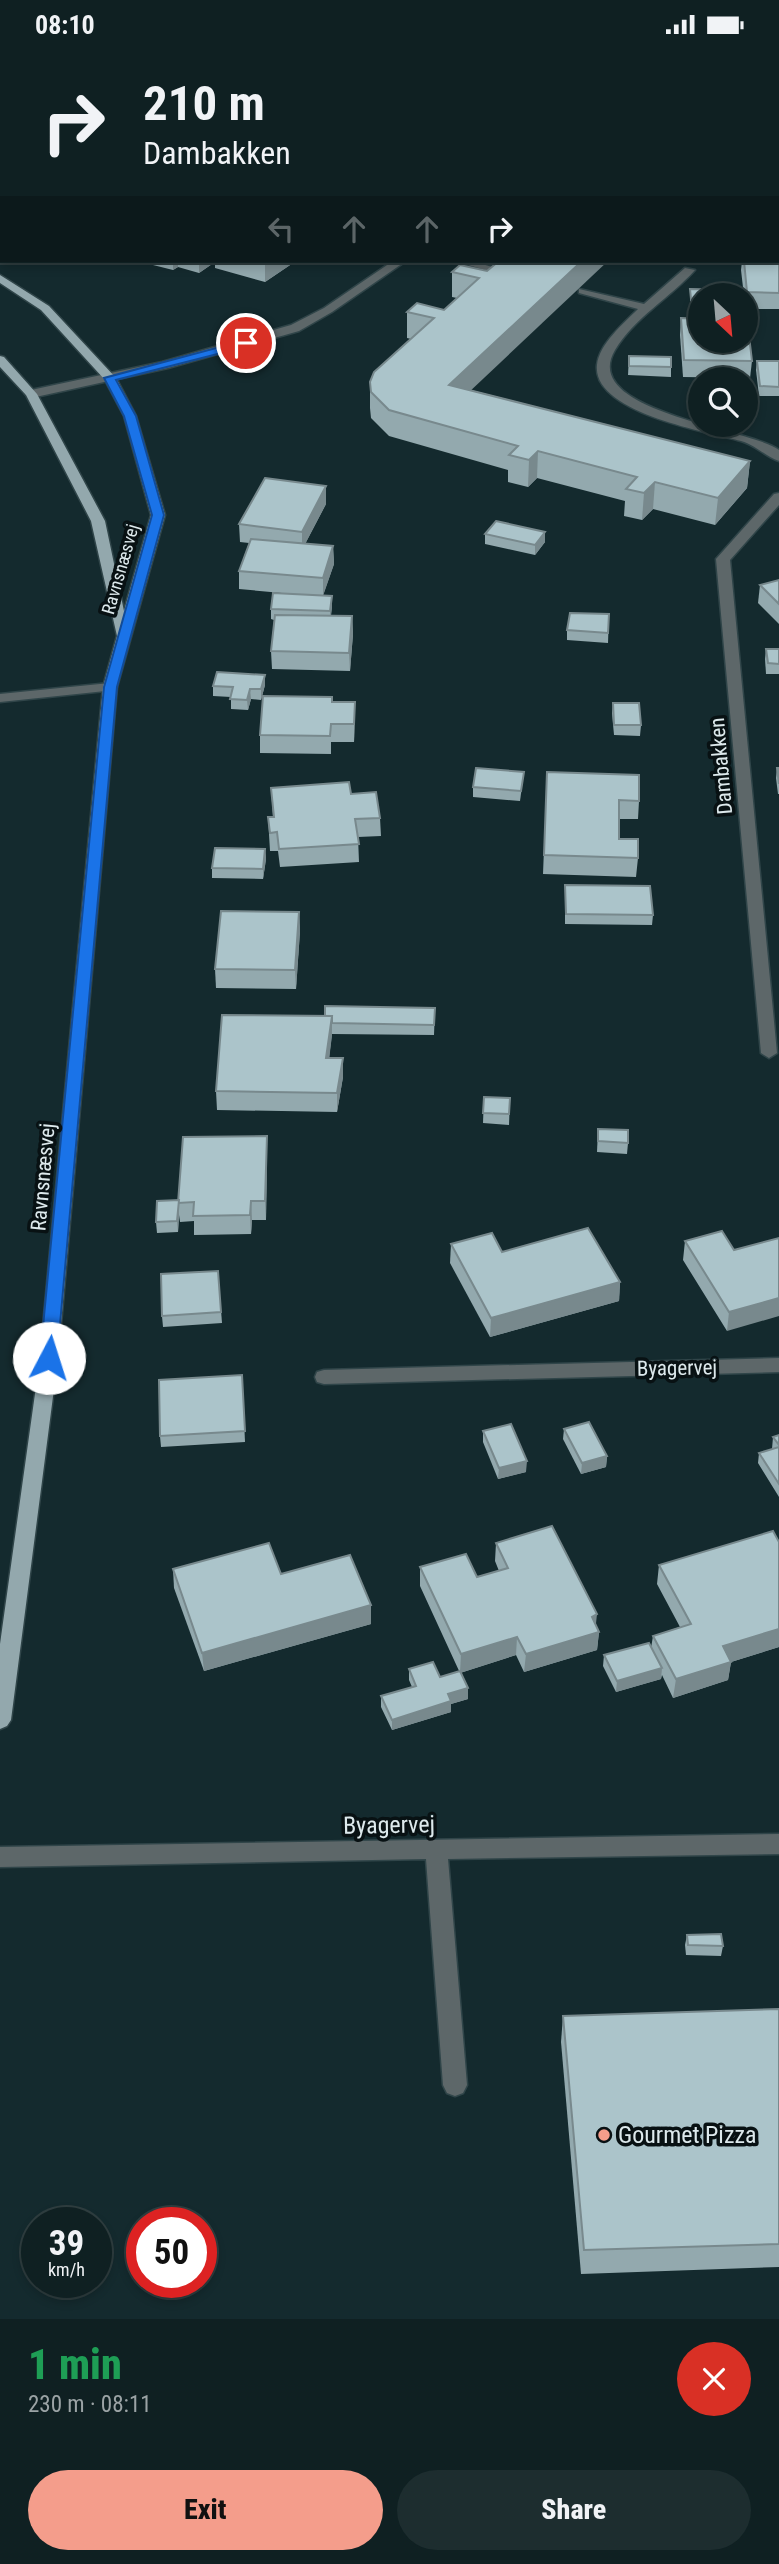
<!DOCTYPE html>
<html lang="en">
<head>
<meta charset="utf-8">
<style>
	:root { --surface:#0f2022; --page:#1d2d2f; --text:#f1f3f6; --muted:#9ba3a5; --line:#2f3e40; --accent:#f49d8b }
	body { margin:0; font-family:"Roboto Condensed",sans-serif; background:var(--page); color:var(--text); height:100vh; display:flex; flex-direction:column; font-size:26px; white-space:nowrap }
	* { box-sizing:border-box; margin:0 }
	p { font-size:23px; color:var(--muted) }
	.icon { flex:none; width:38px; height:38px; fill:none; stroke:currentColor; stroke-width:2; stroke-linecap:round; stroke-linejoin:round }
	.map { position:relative; height:2270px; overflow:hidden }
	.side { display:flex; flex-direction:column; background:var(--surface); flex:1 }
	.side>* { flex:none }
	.hud { position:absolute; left:0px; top:0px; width:780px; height:214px; box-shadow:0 4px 10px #0003,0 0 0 2px var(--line); background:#0f2022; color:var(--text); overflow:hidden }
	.needle { width:46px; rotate:154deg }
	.controls { position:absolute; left:688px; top:234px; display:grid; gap:14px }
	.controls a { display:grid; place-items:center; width:70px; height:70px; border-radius:50%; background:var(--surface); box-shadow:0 4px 10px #0003,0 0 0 2px var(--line); font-size:35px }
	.speed { position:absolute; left:21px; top:2158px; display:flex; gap:14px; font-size:35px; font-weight:700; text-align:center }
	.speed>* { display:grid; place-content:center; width:91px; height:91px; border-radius:50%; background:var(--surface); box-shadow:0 4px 10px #0003,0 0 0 2px var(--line); line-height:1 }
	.speed small { font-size:18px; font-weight:400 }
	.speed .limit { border:10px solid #d22; background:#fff; color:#111 }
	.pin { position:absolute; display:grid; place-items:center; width:60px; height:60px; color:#fff; margin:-30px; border:4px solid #fff; border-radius:50%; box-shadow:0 2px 7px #0007 }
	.me { position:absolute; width:77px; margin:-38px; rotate:5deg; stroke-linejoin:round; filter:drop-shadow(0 0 5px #0008) }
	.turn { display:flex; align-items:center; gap:24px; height:147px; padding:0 28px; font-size:32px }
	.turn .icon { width:91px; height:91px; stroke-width:2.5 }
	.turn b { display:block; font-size:49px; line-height:60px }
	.lanes { display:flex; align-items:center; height:66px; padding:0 28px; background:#0003; justify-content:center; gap:35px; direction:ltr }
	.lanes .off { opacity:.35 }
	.round { display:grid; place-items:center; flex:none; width:74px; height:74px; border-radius:37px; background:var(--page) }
	.headline { display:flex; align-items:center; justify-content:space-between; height:119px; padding:0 28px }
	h1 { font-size:42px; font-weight:800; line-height:52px; color:#1e9e55 }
	.action { display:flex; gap:14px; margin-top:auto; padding:14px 28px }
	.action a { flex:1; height:80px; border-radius:42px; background:var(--accent); color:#111; font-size:28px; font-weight:800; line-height:80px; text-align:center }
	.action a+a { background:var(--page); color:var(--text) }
	.status { display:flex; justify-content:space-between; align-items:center; height:49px; padding:0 35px; background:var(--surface); direction:ltr }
	.status svg { height:19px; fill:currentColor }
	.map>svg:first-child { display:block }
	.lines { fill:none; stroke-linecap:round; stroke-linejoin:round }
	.minor-casing { stroke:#304549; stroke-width:3 }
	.major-casing { stroke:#304549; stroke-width:3 }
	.minor { fill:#5d6769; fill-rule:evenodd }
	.major { fill:#93a8ad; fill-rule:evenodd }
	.wall { fill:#93a9ae }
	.shaded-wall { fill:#78898d }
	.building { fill:#abc4ca; stroke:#78898d; stroke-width:2 }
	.route { fill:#1a73e8; stroke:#114b97; stroke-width:2 }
	.poi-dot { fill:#f49d8b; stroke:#081113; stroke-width:2.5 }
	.labels { text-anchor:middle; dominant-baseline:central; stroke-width:7; stroke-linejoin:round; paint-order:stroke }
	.far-street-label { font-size:18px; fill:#dde9ec; stroke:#081113 }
	.street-label { font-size:21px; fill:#dde9ec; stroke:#081113 }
	.near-street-label { font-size:24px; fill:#dde9ec; stroke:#081113 }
	.near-poi-label { font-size:24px; fill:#dde9ec; stroke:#081113; text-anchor:start }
</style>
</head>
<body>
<div class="status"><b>08:10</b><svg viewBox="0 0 49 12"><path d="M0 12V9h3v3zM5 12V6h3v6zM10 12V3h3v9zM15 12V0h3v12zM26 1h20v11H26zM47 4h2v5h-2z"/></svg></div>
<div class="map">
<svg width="779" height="2270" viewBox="0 0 779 2270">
	<rect width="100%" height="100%" fill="#142a2e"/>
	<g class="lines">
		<defs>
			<g id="minor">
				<path d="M260,0h12l-13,2z"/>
				<path d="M642,0h10l-11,2z"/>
				<rect x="0" y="12" width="2" height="6"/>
				<path d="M393,212h13l-74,51 -33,19 -131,37 -137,30 -6,-4 6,-4 131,-28 129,-37 33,-17z"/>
				<path d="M454,212h18l37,11 -6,3z"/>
				<path d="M685,219l10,2c-25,28 -60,47 -80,80 -37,62 135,78 164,100v11c-13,-4 -23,-16 -38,-20 -32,-9 -149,-28 -144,-76 2,-21 27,-42 41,-56l-59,-16v-4l65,15z"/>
				<path d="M779,444v12l-49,55 47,493 -8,5 -8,-5 -45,-494 58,-65z"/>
				<path d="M110,634l7,4 -2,3 -115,12v-8z"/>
				<path d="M779,1309v14l-455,12 -7,-2 -2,-5 2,-5 7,-2z"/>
				<path d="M779,1785v20l-331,5 19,226 -4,8 -8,3 -8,-3 -4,-8 -17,-226 -426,8v-20z"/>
			</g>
			<path id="major" d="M0,226l49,31 67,72 20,38 29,99 -48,172 -59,671 -47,362 -4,6 -7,3v-85l40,-286 63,-671 14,-51 -26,-115 -65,-126 -26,-28v-11l4,1 33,37 68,127 19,90 27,-96 -27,-99 -19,-36 -64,-70 -41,-27z"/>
		</defs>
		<use href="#minor" class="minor-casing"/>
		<use href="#major" class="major-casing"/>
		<use href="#minor" class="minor"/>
		<use href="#major" class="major"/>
	</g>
	<g class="wall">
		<path d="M91,0h32l-3,2h-29z"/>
		<path d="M779,205v55h-33v-13h-2l-3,-26 1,-9h37z"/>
		<path d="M149,212h147l-31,21 -50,-14v-6l-16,11 -21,-6 -5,3 -24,-6z"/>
		<path d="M487,222l-16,119 279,71 -3,27 -32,37 -62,-16 -11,11 -18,-4 1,-15 -88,-23 -9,9 -20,-5v-12l-119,-34 -18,-18 -1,-10v-26l41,-43 -4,-1v-26l37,-2 13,-12 -5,-1v-25z"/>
		<path d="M690,240l10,7v13l-10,-1z"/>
		<path d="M681,269l71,43 -2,17 -67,-1 -3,-42z"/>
		<path d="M629,307l42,11v10l-43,-2z"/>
		<path d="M757,312h22v35h-20l-3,-26z"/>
		<path d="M326,455l-21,40 28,2 1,18 -11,31 9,11 -1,10h21l1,18 -3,37 -78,-2 -1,-18 3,-31 -3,-1v-10l33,-14 -65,-6v-18l10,-28 -9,-1 -1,-18z"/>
		<path d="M545,483v10l-10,13 -50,-11v-10z"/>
		<path d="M779,531v44l-21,-21 2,-18z"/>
		<path d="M609,565l-1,29 -41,-3v-10z"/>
		<path d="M766,600h13v25h-13l-1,-15z"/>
		<path d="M265,626v10l-4,15 -10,-1 -3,11 -17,-1v-12l-18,-1v-10z"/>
		<path d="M332,653h23l-1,40h-23v12l-71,-1v-18z"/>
		<path d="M613,654l28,22 -1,11 -26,-1 -2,-22z"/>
		<path d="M777,719h2v26h-1l-2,-16z"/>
		<path d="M524,723l-4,29 -47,-4v-10z"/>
		<path d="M547,723l92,29 -1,18h-19v20l19,19 -2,19 -93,-3z"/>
		<path d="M271,739l109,30 1,18 -23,1 1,25 -79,5 -2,-16h-8l-2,-34h5z"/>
		<path d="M265,800l1,10 -3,20 -51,-1v-10z"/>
		<path d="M565,836l88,30 -1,10 -87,-1z"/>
		<path d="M299,863l1,19 -4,58 -80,-1 -1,-19z"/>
		<path d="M435,959l-1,27 -102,-1 -3,24 14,19 -6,35 -120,-2 -1,-19 109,-75z"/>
		<path d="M484,1048l26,1 -1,27 -26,-2z"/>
		<path d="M598,1080l30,14 -1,11 -30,-2z"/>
		<path d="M267,1087v19l-1,65h-14l-1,14 -57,1v-14l-14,1 -1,-7 -1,17 -21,1 -1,-11 23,-22z"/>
		<path d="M779,1189l-52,93 -44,-71 2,-19 49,9z"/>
		<path d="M451,1195l51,8 118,30 -1,19 -129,36 -40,-74z"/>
		<path d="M218,1222l4,52 -59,4 -1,-11z"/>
		<path d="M242,1326l3,67 -84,5 -1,-11z"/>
		<path d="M564,1380l43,27 -1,11 -25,7 -18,-35z"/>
		<path d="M483,1382l43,41 -28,7 -15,-37z"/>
		<path d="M779,1386v62l-21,-34 1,-10 13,-4 1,-12z"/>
		<path d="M779,1493v105l-48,15 -3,18 -55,18 -11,-23 -1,4 -45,13 -13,-26 1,-11 47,-7 2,-12 27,-9 -23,-43 2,-19z"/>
		<path d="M496,1494l100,83 3,6 -2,18 -73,22 -8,-17 -56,18 -40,-87v-19l57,10 22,-6 -4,-10z"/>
		<path d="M173,1520l108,5 90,31v19l-167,47 -30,-83z"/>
		<path d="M409,1620l31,8 28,22 -17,5v8l-59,18 -11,-23v-11l31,-9 -3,-7z"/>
		<path d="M687,1886l36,11 -2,10 -35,-1 -1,-10z"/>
		<path d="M779,1960v258l-198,7 -20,-232 2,-26z"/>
	</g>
	<g class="shaded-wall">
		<path d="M108,0h15l-3,2h-13z"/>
		<path d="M2,116v10l-2,1v-10z"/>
		<path d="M173,212h5v6l-5,3z"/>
		<path d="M199,212h16v1l-16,11z"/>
		<path d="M265,212h31l-31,21z"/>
		<path d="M582,212h26l-159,150v-26z"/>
		<path d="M538,402l-1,27 -9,9 1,-27z"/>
		<path d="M750,412l-3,27 -32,37 3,-27z"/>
		<path d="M655,433l-2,27 -11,11 2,-27z"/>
		<path d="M326,437v18l-24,46v-18z"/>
		<path d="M545,483v10l-10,13v-10z"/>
		<path d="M333,497l1,18 -11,32v-18z"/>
		<path d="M332,547v10l-2,15v-10z"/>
		<path d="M352,567l1,18 -3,37 -1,-18z"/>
		<path d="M265,626v10l-4,15v-11z"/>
		<path d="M250,640l1,10 -3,11 -1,-10z"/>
		<path d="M355,653v19l-1,21v-18z"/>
		<path d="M265,800l1,10 -3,20v-10z"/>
		<path d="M299,863l1,19 -4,58 -1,-19z"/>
		<path d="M332,967v19l-5,42 -1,-19z"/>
		<path d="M343,1009v19l-6,35v-19z"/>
		<path d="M267,1087v19l-1,65 -1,-19z"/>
		<path d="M251,1152l1,19 -1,14 -1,-19z"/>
		<path d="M178,1155l1,11 -1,17 -1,-11z"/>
		<path d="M620,1233l-1,19 -129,36 1,-19z"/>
		<path d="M779,1249v18l-52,15 2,-19z"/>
		<path d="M607,1407l-1,11 -25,7 1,-11z"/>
		<path d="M527,1412l-1,11 -28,7 1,-11z"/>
		<path d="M371,1556v19l-167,47 -2,-18z"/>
		<path d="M597,1565l-2,19 4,-1 -2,18 -73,22 2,-18z"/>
		<path d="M779,1580v18l-48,15 -3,18 -55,18 3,-19 47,-33z"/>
		<path d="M517,1588l-1,18 -56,18 1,-19z"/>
		<path d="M662,1619l-1,11 -45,13 1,-11z"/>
		<path d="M468,1639v11l-17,5v8l-59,18v-10l56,-26z"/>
	</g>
	<g class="building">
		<path d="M523,0h53l-2,2h-52z"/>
		<path d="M696,0h83v9v-7h-84z"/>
		<path d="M0,147l2,1v9l-2,-1z"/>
		<path d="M779,205v39l-32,-1 -3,-31h35z"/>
		<path d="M499,212h83l-133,124 301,76 -32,37 -63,-16 -11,11 -18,-4 11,-12 -99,-26 -9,9 -20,-5 9,-9 -129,-36 -18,-18 -1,-10 4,-10 60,-54 -27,-6 10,-9 27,7 35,-32 -27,-6 8,-7 27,6z"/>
		<path d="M690,240l41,1 1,6h-32v3h-9z"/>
		<path d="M681,269l19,1v22h46v-22h1l5,42 -68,-1z"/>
		<path d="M629,307l42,1v10l-42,-1z"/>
		<path d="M757,312h22v26l-19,-1z"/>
		<path d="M265,429l61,8 -24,46 -63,-8z"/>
		<path d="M496,472l49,11 -10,13 -50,-11z"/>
		<path d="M251,490l82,7 -10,32 -84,-7z"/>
		<path d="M779,531v24l-19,-19z"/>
		<path d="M273,544l59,3 -2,15 -59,-2z"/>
		<path d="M570,564l39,1 -1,19 -41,-3z"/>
		<path d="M275,566l77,1 -3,37 -78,-2z"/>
		<path d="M766,600h13v15l-11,-1z"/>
		<path d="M217,623l48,3 -4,14h-11l-3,11 -17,-1 3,-12 -20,-1z"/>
		<path d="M263,647l69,1v5h23l-1,22h-23l-1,12 -70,-1z"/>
		<path d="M613,654h26l2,22h-27z"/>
		<path d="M476,719l48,4 -3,19 -48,-4z"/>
		<path d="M777,719h2v16z"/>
		<path d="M547,723l92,3v26l-20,-1v39h19v19l-94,-3z"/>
		<path d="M349,733l2,12 25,-2 4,26 -25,1 4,25 -80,5 -2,-17 -7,1 -2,-16h6l-3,-29z"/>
		<path d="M215,799l50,1 -2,20 -51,-1z"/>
		<path d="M565,836l85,1 3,29 -87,-1z"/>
		<path d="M221,862l78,1 -4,58 -80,-1z"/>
		<path d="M325,957l110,2 -1,17 -102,-2v-7h-7z"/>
		<path d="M222,966l110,1 -6,42h17l-6,35 -121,-2z"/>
		<path d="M484,1048l26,1 -1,16 -26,-1z"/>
		<path d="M598,1080l30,1v13l-30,-2z"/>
		<path d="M267,1087l-2,65h-14l-1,14 -57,1 1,-14 -16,1 5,-66z"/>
		<path d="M179,1151l-2,21 -21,1 1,-21z"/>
		<path d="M588,1179l32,54 -129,36 -40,-74 41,-11 10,19z"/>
		<path d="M722,1182l12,19 45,-12v60l-50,14 -44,-71z"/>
		<path d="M218,1222l3,41 -59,4 -1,-42z"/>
		<path d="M242,1326l3,56 -85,5 -1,-56z"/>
		<path d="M589,1373l18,34 -25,7 -18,-34z"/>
		<path d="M511,1375l16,37 -28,7 -16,-37z"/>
		<path d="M779,1386v10l-6,-8z"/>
		<path d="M779,1398v37l-20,-31z"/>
		<path d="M552,1477l45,88 -5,3 7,15 -73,22 -9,-17 -56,17 -41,-87 46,-13 11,23 31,-9 -12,-25z"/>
		<path d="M773,1482l6,11v87l-56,17 8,16 -55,17 -23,-43 38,-12 -32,-59z"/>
		<path d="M269,1494l12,31 69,-19 21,50 -169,48 -29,-84z"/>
		<path d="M649,1594l13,25 -45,13 -13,-26z"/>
		<path d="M433,1613l7,15 20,-6 8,17 -20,6 3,7 -59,19 -11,-24 35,-10 -7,-17z"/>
		<path d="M721,1885l2,12 -35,-1 -1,-10z"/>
		<path d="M779,1960v235l-195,6 -21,-234z"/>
	</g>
	<path class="route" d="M246,291l3,1v5l-133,34 20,36 28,99 -47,172 -60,671 -8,6 -9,-6 64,-671 48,-172 -28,-99 -20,-38z"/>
	<circle class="poi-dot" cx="604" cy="2086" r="7"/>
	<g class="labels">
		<g class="far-street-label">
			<text transform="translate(120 520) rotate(-74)">Ravnsnæsvej</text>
		</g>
		<g class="street-label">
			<text transform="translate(721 717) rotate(-95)">Dambakken</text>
			<text transform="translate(43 1128) rotate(-85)">Ravnsnæsvej</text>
			<text transform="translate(677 1319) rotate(-1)">Byagervej</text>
		</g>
		<g class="near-street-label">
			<text transform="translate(389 1776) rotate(-1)">Byagervej</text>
		</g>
		<g class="near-poi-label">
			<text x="618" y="2086">Gourmet Pizza</text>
		</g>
	</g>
</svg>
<div class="controls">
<a><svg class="needle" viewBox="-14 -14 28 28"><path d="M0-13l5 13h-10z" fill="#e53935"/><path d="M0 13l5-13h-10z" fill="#9ba3a5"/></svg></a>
<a><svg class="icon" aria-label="search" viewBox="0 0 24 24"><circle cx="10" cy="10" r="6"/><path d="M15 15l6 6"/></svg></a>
</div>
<div class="speed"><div>39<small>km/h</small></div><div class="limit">50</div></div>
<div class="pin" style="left:246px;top:294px;background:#d93025"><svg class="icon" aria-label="arrive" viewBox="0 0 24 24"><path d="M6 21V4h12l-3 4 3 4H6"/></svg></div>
<svg class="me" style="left:49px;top:1309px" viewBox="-20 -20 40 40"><circle r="19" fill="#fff"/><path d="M0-13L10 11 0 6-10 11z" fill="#1a73e8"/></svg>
<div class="hud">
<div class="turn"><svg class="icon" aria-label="right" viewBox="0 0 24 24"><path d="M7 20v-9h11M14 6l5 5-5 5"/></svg><div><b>210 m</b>Dambakken</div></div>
<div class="lanes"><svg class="icon off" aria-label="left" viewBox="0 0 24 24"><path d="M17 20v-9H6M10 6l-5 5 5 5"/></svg><svg class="icon off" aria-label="ahead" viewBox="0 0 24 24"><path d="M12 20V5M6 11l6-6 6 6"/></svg><svg class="icon off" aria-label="ahead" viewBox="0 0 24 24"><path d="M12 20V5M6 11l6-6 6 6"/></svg><svg class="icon" aria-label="right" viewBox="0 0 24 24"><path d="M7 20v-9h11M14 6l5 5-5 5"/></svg></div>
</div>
</div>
<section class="side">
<div class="headline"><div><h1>1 min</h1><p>230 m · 08:11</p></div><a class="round" style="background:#d93025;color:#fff"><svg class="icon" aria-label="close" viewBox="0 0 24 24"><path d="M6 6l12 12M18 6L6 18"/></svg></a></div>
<div class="action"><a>Exit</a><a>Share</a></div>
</section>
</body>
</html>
